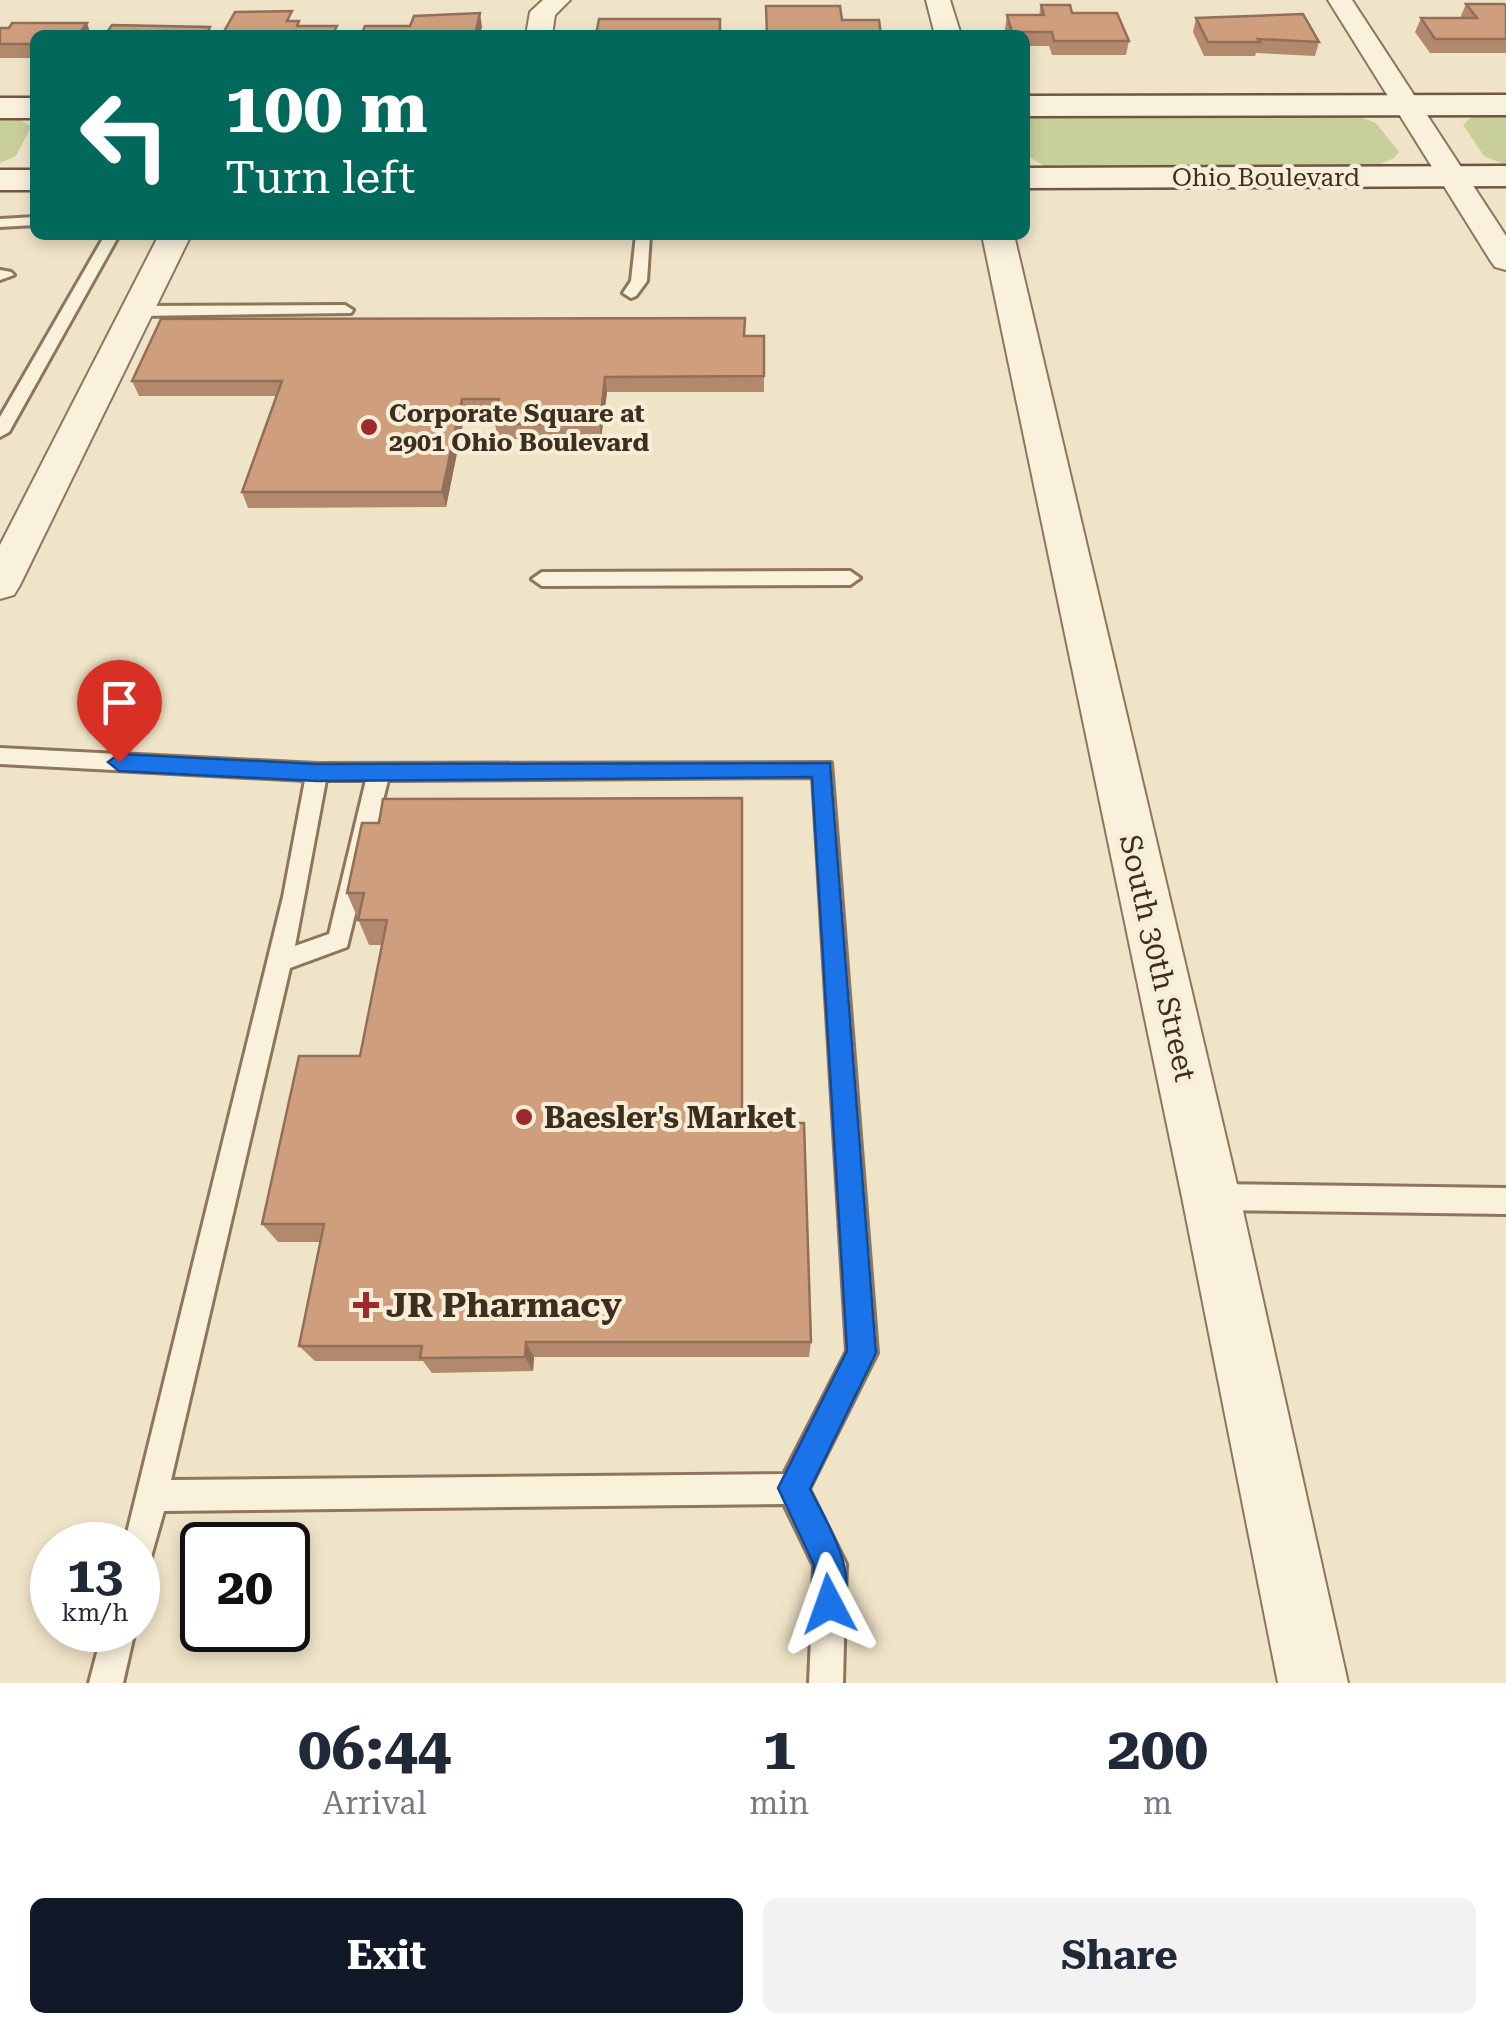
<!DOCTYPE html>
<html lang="en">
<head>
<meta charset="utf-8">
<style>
	:root { --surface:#fff; --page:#f2f2f3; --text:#1f2937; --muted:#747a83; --accent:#111827 }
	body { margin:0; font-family:"Roboto Serif",serif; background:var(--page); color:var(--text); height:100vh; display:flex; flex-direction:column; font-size:38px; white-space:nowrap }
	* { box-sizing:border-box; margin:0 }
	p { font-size:32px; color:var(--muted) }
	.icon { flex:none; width:55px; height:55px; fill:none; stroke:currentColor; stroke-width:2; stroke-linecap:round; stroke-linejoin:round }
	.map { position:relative; height:1683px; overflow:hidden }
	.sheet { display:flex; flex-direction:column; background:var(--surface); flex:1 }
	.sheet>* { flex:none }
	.top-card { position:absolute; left:30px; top:30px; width:1000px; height:210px; border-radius:15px; box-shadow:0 5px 15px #0003; background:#00695c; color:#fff; overflow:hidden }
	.speed { position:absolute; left:30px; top:1522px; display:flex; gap:20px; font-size:50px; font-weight:700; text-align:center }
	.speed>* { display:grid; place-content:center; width:130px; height:130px; border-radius:50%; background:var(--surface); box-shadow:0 5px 15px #0003; line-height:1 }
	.speed small { font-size:25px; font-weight:400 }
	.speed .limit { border:5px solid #111; border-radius:15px; background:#fff; color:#111 }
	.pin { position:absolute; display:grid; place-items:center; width:85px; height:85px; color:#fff; margin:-102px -42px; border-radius:50% 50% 50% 0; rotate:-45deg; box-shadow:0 0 10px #0007 }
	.pin .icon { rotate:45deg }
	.me { position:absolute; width:110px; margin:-55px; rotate:356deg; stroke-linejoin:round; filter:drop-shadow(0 0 8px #0008) }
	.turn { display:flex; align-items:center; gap:35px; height:210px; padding:0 30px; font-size:45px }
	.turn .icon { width:130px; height:130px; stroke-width:2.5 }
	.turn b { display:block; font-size:70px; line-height:85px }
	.eta { display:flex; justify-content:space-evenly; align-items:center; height:170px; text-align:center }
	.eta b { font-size:60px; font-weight:700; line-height:70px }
	.button { display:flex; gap:20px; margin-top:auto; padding:20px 30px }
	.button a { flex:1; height:115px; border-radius:15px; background:var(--accent); color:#fff; font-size:40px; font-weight:700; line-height:115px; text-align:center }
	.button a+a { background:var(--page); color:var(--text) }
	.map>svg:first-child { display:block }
	.green { fill:#c9cf9b }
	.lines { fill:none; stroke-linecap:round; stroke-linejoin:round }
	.lane-casing { stroke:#8d765c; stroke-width:6 }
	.street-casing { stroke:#8d765c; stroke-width:4 }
	.secondary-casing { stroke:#6f573f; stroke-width:5 }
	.lane { fill:#faf1dc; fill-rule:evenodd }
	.street { fill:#faf1dc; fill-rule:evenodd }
	.secondary { fill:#faf1dc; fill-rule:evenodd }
	.wall { fill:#b2896c }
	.shaded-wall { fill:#916f58 }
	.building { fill:#cf9f7d; stroke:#916f58; stroke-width:2.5 }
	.route { fill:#1a73e8; stroke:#114b97; stroke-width:2.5 }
	.poi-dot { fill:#9e2a2b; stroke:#f7eed8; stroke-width:4 }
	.labels { text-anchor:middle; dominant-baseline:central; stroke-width:8; stroke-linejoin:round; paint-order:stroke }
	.far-street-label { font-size:25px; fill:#3d2e20; stroke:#f7eed8 }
	.far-poi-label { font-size:25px; font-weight:bold; fill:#3d2e20; stroke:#f7eed8; text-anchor:start }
	.street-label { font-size:30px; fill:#3d2e20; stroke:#f7eed8 }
	.poi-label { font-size:30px; font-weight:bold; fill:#3d2e20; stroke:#f7eed8; text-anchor:start }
	.near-poi-label { font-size:35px; font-weight:bold; fill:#3d2e20; stroke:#f7eed8; text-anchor:start }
</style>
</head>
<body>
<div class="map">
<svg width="1506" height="1683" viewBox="0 0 1506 1683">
	<rect width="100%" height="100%" fill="#f0e4c8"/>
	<g class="green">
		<path d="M1352,114l24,9 23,29 -5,6 -16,7 -334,1 -19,-12v-35l8,-3z"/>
		<path d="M1473,115h33v50l-22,-9 -21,-31z"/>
		<path d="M0,118h18l13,9 -15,29 -16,7z"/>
	</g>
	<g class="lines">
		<defs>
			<g id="lane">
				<path d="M35,217v8l-35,2v-8z"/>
				<path d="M105,235h14l-110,197 -9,5v-20z"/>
				<path d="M636,235h14l-3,46 -11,15 -5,2 -8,-5 8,-12z"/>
				<path d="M0,270l11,2 3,3 -14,5z"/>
				<path d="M345,305l8,5 -2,3 -214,3 -8,-5 8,-5z"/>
				<path d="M850,571l10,7 -10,7 -308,1 -10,-7 10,-7z"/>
				<path d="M0,748l317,16 514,-1 46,590 -68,136 37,75 -3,119h-34l5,-117 -30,-62 -620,7 -15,53 -11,5v-24h-14l159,-648 22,-117 -305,-16zM813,777l34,574 -63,123 -613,6 119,-512 57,-21 41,-167zM326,780h40l-37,154 -34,12z"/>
				<path d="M1211,1184l295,4v26l-295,-4 -10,-4 -4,-9 4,-9z"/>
				<path d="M103,1630h32l-12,53h-34z"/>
			</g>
			<g id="street">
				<path d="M543,0h27l-15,15 -3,20h-26l4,-23z"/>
				<path d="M926,0h24l11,35h-26z"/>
				<path d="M1328,0h24l154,236v34l-11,-3 -5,-7z"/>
				<path d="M159,235h32l-171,350 -6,10 -14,4v-54z"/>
				<path d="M982,235h32l226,962 108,486h-70l-96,-486z"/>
			</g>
			<g id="secondary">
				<path d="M1506,95v20l-481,1v-20z"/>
				<rect x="0" y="98" width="35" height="20"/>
				<path d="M1506,166v20l-481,2v-20z"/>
				<rect x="0" y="170" width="35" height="20"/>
			</g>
		</defs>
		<use href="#lane" class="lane-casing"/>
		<use href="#street" class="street-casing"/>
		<use href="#secondary" class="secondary-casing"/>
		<use href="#lane" class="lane"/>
		<use href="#street" class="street"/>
		<use href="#secondary" class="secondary"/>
	</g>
	<g class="wall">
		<path d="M1466,4l40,2v47h-76l-15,-21 6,-14h39z"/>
		<path d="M1041,5l31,8 57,28 -3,14h-74l-3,-9h-24v-11h-18l-2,-6 2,-14h32z"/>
		<path d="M1196,18l123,24 -4,14 -59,-3 -1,3h-51l-11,-24z"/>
		<path d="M0,28h9l26,7v23h-35z"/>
		<path d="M745,336h19v56h-157l-6,47h-103l-3,-15 1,-10h-31l-19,93 -198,1 -6,-16 34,-96h-137l-7,-15z"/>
		<path d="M362,823l380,300 69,219 -2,15h-275l-1,14 -101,2 -9,-12h-108l-16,-15 21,-104h-42l-16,-18 98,-168 22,-111h-13l-22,-52z"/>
	</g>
	<g class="shaded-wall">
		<path d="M480,13l2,14 -2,8h-5z"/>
		<path d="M87,23l4,12h-13z"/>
		<path d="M605,377l2,15 -6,47 -1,-15z"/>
		<path d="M462,399l3,15 -19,93 -4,-15z"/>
		<path d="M526,1342l8,15 -1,14 -8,-14z"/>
	</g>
	<g class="building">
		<path d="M1466,4h38l2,2v33h-71l-14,-21h56z"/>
		<path d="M1041,5h29l2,8h45l12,28h-75l-2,-9h-40l-5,-17h37z"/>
		<path d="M766,6h74l2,14h37l2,15h-114z"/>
		<path d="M292,11l-5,10h12l-2,5h40l-5,9h-110l13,-23z"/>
		<path d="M480,13l-5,22h-114l4,-9h45l4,-10z"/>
		<path d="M1303,14l16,28 -61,-3 2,3h-52l-12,-24z"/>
		<path d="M599,19h121v16h-124z"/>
		<path d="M12,23h75l-9,12h-43v9h-35v-16h9z"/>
		<path d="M112,25l98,2 -4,8h-101z"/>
		<path d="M745,318l-1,18h20v40l-159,1 -5,47h-105l4,-25h-37l-20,93h-200l40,-111h-150l29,-62z"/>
		<path d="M742,798v325h62l7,219h-285l-1,15 -105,1 2,-12h-123l25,-122h-62l37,-168h61l27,-136h-29l6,-27h-17l15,-70h17l4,-24z"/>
	</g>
	<path class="route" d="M119,754l198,10 513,-1 46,590 -66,136c19,39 49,81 31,126l-12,5 -12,-5 -4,-11 1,-39 -36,-77 69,-137 -35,-574 -495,4 -198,-10 -11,-9z"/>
	<g class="poi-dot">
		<circle cx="369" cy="427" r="10"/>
		<circle cx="524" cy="1117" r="10"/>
		<path d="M361 1290h10v10h10v10h-10v10h-10v-10h-10v-10h10z"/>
	</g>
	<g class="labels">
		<g class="far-street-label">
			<text x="1266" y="177">Ohio Boulevard</text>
		</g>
		<g class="far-poi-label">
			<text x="389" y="413">Corporate Square at<tspan x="389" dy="29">2901 Ohio Boulevard</tspan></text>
		</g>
		<g class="street-label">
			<text transform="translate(1158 958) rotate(77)">South 30th Street</text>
		</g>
		<g class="poi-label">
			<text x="544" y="1117">Baesler's Market</text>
		</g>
		<g class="near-poi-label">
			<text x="386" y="1305">JR Pharmacy</text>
		</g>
	</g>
</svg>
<div class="speed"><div>13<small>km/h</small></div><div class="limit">20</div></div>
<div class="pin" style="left:119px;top:762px;background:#d93025"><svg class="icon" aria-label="arrive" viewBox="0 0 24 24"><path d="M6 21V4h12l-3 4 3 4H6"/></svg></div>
<svg class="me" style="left:829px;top:1604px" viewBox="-20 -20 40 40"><path d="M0-17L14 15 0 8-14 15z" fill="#1a73e8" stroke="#fff" stroke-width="4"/></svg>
<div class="top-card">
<div class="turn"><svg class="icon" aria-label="left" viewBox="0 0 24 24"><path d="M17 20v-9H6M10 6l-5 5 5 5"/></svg><div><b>100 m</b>Turn left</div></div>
</div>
</div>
<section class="sheet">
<div class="eta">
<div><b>06:44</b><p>Arrival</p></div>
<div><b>1</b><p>min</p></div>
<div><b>200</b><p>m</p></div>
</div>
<div class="button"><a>Exit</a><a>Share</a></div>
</section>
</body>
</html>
